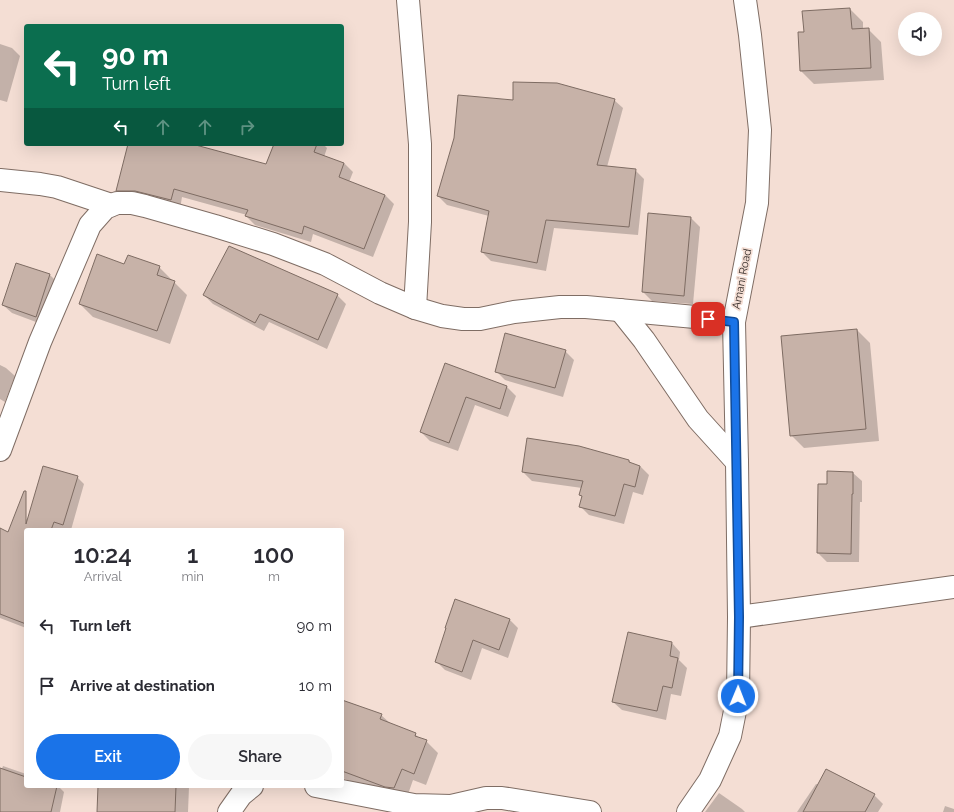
<!DOCTYPE html>
<html lang="en">
<head>
<meta charset="utf-8">
<style>
	:root { --surface:#fff; --page:#f7f7f7; --text:#2b2b33; --muted:#7c7c81; --accent:#1a73e8 }
	body { margin:0; font-family:Raleway,sans-serif; background:var(--page); color:var(--text); height:100vh; display:flex; flex-direction:column; font-size:15px; white-space:nowrap }
	* { box-sizing:border-box; margin:0 }
	p { font-size:13px; color:var(--muted) }
	.icon { flex:none; width:22px; height:22px; fill:none; stroke:currentColor; stroke-width:2; stroke-linecap:round; stroke-linejoin:round }
	.map { position:relative; flex:1; overflow:hidden }
	.side { position:absolute; left:24px; top:528px; width:320px; height:260px; display:flex; flex-direction:column; background:var(--surface); border-radius:4px; box-shadow:0 4px 16px #0002 }
	.side>* { flex:none }
	.banner { position:absolute; left:24px; top:24px; width:320px; height:122px; border-radius:4px; box-shadow:0 4px 16px #0002; background:#0b6e4f; color:#fff; overflow:hidden }
	.controls { position:absolute; left:898px; top:12px; display:grid; gap:8px }
	.controls a { display:grid; place-items:center; width:44px; height:44px; border-radius:50%; background:var(--surface); box-shadow:0 4px 16px #0002; font-size:20px }
	.pin { position:absolute; display:grid; place-items:center; width:34px; height:34px; color:#fff; margin:-17px; border-radius:8px; box-shadow:0 2px 6px #0006 }
	.me { position:absolute; width:44px; margin:-22px; rotate:1deg; stroke-linejoin:round; filter:drop-shadow(0 0 3px #0008) }
	.turn { display:flex; align-items:center; gap:14px; height:84px; padding:0 12px; font-size:18px }
	.turn .icon { width:52px; height:52px; stroke-width:2.5 }
	.turn b { display:block; font-size:28px; line-height:34px }
	.lanes { display:flex; align-items:center; height:38px; padding:0 12px; background:#0003; justify-content:center; gap:20px; direction:ltr }
	.lanes .off { opacity:.35 }
	.eta { display:flex; justify-content:space-evenly; align-items:center; height:68px; text-align:center }
	.eta b { font-size:24px; font-weight:600; line-height:28px }
	.button { display:flex; gap:8px; margin-top:auto; padding:8px 12px }
	.button a { flex:1; height:46px; border-radius:24px; background:var(--accent); color:#fff; font-size:16px; font-weight:600; line-height:46px; text-align:center }
	.button a+a { background:var(--page); color:var(--text) }
	ul { padding:0; list-style:none }
	li { display:flex; align-items:center; gap:12px; height:60px; padding:0 12px }
	li div { flex:1 }
	li b { display:block; font-size:15px }
	li em { font-style:normal }
	.map>svg:first-child { display:block }
	.shadow { fill:#0003 }
	.building { fill:#c7b2a8; stroke:#7e6c63 }
	.lines { fill:none; stroke-linecap:round; stroke-linejoin:round }
	.minor-casing { stroke:#7f6d64; stroke-width:24 }
	.minor { stroke:#fff; stroke-width:22 }
	.route-casing { stroke:#114b97; stroke-width:10 }
	.route { stroke:#1a73e8; stroke-width:7 }
	.labels { text-anchor:middle; dominant-baseline:central; stroke-width:3.5; stroke-linejoin:round; paint-order:stroke }
	.street-label { font-size:11px; fill:#342c28; stroke:#f4ded4 }
</style>
</head>
<body>
<div class="map">
<svg width="954" height="812" viewBox="0 0 954 812">
	<rect width="100%" height="100%" fill="#f4ded4"/>
	<g class="shadow">
		<path d="M850,9l13,13v7h5l13,13 3,38 -70,4 -13,-13z"/>
		<path d="M0,44l12,4 8,8 -13,46 -7,-2z"/>
		<path d="M614,100l9,8 -16,59 28,3 9,9 -6,56 -84,-7 -8,43 -55,-10 -9,-9 7,-36 -42,-11 -9,-9 76,-95z"/>
		<path d="M129,144h54l84,22 8,-22h48l4,4 -3,9 20,6 9,9 -4,10 36,13 9,9 -21,53 -60,-23 -2,8 -56,-17 -9,-9 1,-1 -65,-18 -2,12 -54,-10 -8,-9z"/>
		<path d="M691,218l9,9 -7,77 -41,-3 -9,-9z"/>
		<path d="M17,264l33,11 9,9 -15,41 -32,-12 -9,-8z"/>
		<path d="M125,265l34,2 13,13v1l2,1 13,13 -17,49 -77,-27 -13,-13z"/>
		<path d="M204,295h133l9,9 -19,45 -58,-27 -5,9 -51,-27z"/>
		<path d="M857,330l13,13 9,98 -75,7 -13,-13z"/>
		<path d="M565,351l9,9 -11,37 -58,-17 -9,-9z"/>
		<path d="M0,365l6,3 9,8 -10,26 -5,-3z"/>
		<path d="M445,365l62,22 9,9 -8,21 -33,-12 -17,46 -28,-10 -9,-9z"/>
		<path d="M629,461l4,4 7,1 9,9 -6,20 -10,-3 -9,32 -35,-9 -9,-9 3,-9 -3,-2 2,-7 -50,-7 -9,-9z"/>
		<path d="M853,473l9,8v21h-2l-1,60h-32l-9,-9 1,-68h9z"/>
		<path d="M77,477l7,7 -13,46h-45v98l-26,-10v-81l9,-3 7,-19 12,5z"/>
		<path d="M509,619l9,9 -10,30 -26,-10 -11,32 -26,-10 -9,-9 11,-32z"/>
		<path d="M672,643l8,9 -1,8 8,8 -6,28 -10,-2 -5,26 -44,-10 -9,-8z"/>
		<path d="M342,702l39,13 10,9 24,10 5,5 6,2 12,12 -12,32 -13,-5 -7,20 -9,-2 -55,-20z"/>
		<path d="M3,766l23,8v12h32l6,6 -4,20h-60v-38z"/>
		<path d="M816,784l58,11 9,9 -5,8h-81z"/>
		<path d="M99,786h89l1,1 -1,25h-90z"/>
		<path d="M719,793l23,16 3,3h-40z"/>
		<path d="M945,806l9,3v3h-11z"/>
	</g>
	<g class="building">
		<path d="M850,8l2,21 17,-1 2,40 -71,3 -2,-39h6l-2,-21z"/>
		<path d="M513,82l44,1 58,16 -18,66 39,4 -7,58 -83,-7 -9,43 -56,-11 8,-41 -52,-15 17,-58 4,-43 55,5z"/>
		<path d="M128,144h64l74,20 8,-20h43l-3,8 30,11 -5,14 46,18 -21,54 -60,-23 -2,8 -57,-18 3,-6 -74,-21 -3,11 -36,-9h-19z"/>
		<path d="M648,213l43,4 -7,79 -42,-4z"/>
		<path d="M229,246l109,48 -20,46 -58,-26 -5,9 -52,-28z"/>
		<path d="M97,254l27,10 4,-9 32,11 -3,9 18,6 -18,50 -78,-27z"/>
		<path d="M16,263l34,11 -14,43 -34,-12z"/>
		<path d="M857,329l9,100 -76,7 -9,-100z"/>
		<path d="M505,333l61,17 -11,38 -60,-16z"/>
		<path d="M445,363l62,23 -7,23 -34,-12 -17,46 -29,-11z"/>
		<path d="M527,438l52,8 50,14v2l11,4 -5,21 -11,-3 -9,32 -36,-9 3,-11 -3,-1 4,-14 -61,-9z"/>
		<path d="M43,466l35,10 -15,49 -9,-3 -3,8h-25v94l-26,-10v-86l8,4 16,-41h2v33z"/>
		<path d="M827,471l26,1v22h-1l-1,60 -34,-1 1,-69h9z"/>
		<path d="M455,599l55,20 -11,31 -26,-10 -11,32 -27,-10 11,-34h-1z"/>
		<path d="M628,632l44,10 -2,14 8,2 -6,30 -9,-2 -6,25 -45,-9z"/>
		<path d="M342,700l40,14 -2,5 36,14 -1,3 12,4 -13,34 -12,-5 -8,19 -9,-1 -43,-16z"/>
		<path d="M0,768l26,9v9h31l-6,26h-51z"/>
		<path d="M826,769l49,25 -10,18h-62z"/>
		<path d="M98,786h78l-1,26h-78z"/>
	</g>
	<g class="lines">
		<defs>
			<g id="minor">
				<path d="M408,0l12,144v78l-5,86"/>
				<path d="M0,180l40,4 17,3 54,18"/>
				<path d="M620,310l24,30 54,79 39,43"/>
				<path d="M0,450l40,-108 50,-117 15,-17 12,-5h15l13,3 70,20 58,18 52,20 55,29 35,15 27,8 21,3h17l34,-7 46,-5h26l109,10 39,5"/>
				<path d="M739,617l215,-30"/>
				<path d="M316,786l98,19 37,1 35,-8h16l88,14"/>
				<path d="M229,812l12,-17 11,-9"/>
				<path d="M688,812l22,-32 20,-44 8,-40 1,-79 -2,-155 -3,-140 23,-119 3,-73 -10,-95 -5,-35"/>
			</g>
		</defs>
		<use href="#minor" class="minor-casing"/>
		<use href="#minor" class="minor"/>
	</g>
	<g class="lines">
		<defs>
			<path id="route" d="M708,319l26,3 5,295 -1,79"/>
		</defs>
		<use href="#route" class="route-casing"/>
		<use href="#route" class="route"/>
	</g>
	<g class="labels">
		<g class="street-label">
			<text transform="translate(742 279) rotate(-79)">Amani Road</text>
		</g>
	</g>
</svg>
<div class="controls">
<a><svg class="icon" aria-label="sound" viewBox="0 0 24 24"><path d="M4 9h4l5-4v14l-5-4H4zM17 9q2 3 0 6"/></svg></a>
</div>
<div class="pin" style="left:708px;top:319px;background:#d93025"><svg class="icon" aria-label="arrive" viewBox="0 0 24 24"><path d="M6 21V4h12l-3 4 3 4H6"/></svg></div>
<svg class="me" style="left:738px;top:696px" viewBox="-20 -20 40 40"><circle r="17" fill="#1a73e8" stroke="#fff" stroke-width="3"/><path d="M0-11L8 9 0 5-8 9z" fill="#fff"/></svg>
<div class="banner">
<div class="turn"><svg class="icon" aria-label="left" viewBox="0 0 24 24"><path d="M17 20v-9H6M10 6l-5 5 5 5"/></svg><div><b>90 m</b>Turn left</div></div>
<div class="lanes"><svg class="icon" aria-label="left" viewBox="0 0 24 24"><path d="M17 20v-9H6M10 6l-5 5 5 5"/></svg><svg class="icon off" aria-label="ahead" viewBox="0 0 24 24"><path d="M12 20V5M6 11l6-6 6 6"/></svg><svg class="icon off" aria-label="ahead" viewBox="0 0 24 24"><path d="M12 20V5M6 11l6-6 6 6"/></svg><svg class="icon off" aria-label="right" viewBox="0 0 24 24"><path d="M7 20v-9h11M14 6l5 5-5 5"/></svg></div>
</div>
<section class="side">
<div class="eta">
<div><b>10:24</b><p>Arrival</p></div>
<div><b>1</b><p>min</p></div>
<div><b>100</b><p>m</p></div>
</div>
<ul>
<li><svg class="icon" aria-label="left" viewBox="0 0 24 24"><path d="M17 20v-9H6M10 6l-5 5 5 5"/></svg><div><b>Turn left</b></div><em>90 m</em></li>
<li><svg class="icon" aria-label="arrive" viewBox="0 0 24 24"><path d="M6 21V4h12l-3 4 3 4H6"/></svg><div><b>Arrive at destination</b></div><em>10 m</em></li>
</ul>
<div class="button"><a>Exit</a><a>Share</a></div>
</section>
</div>
</body>
</html>
